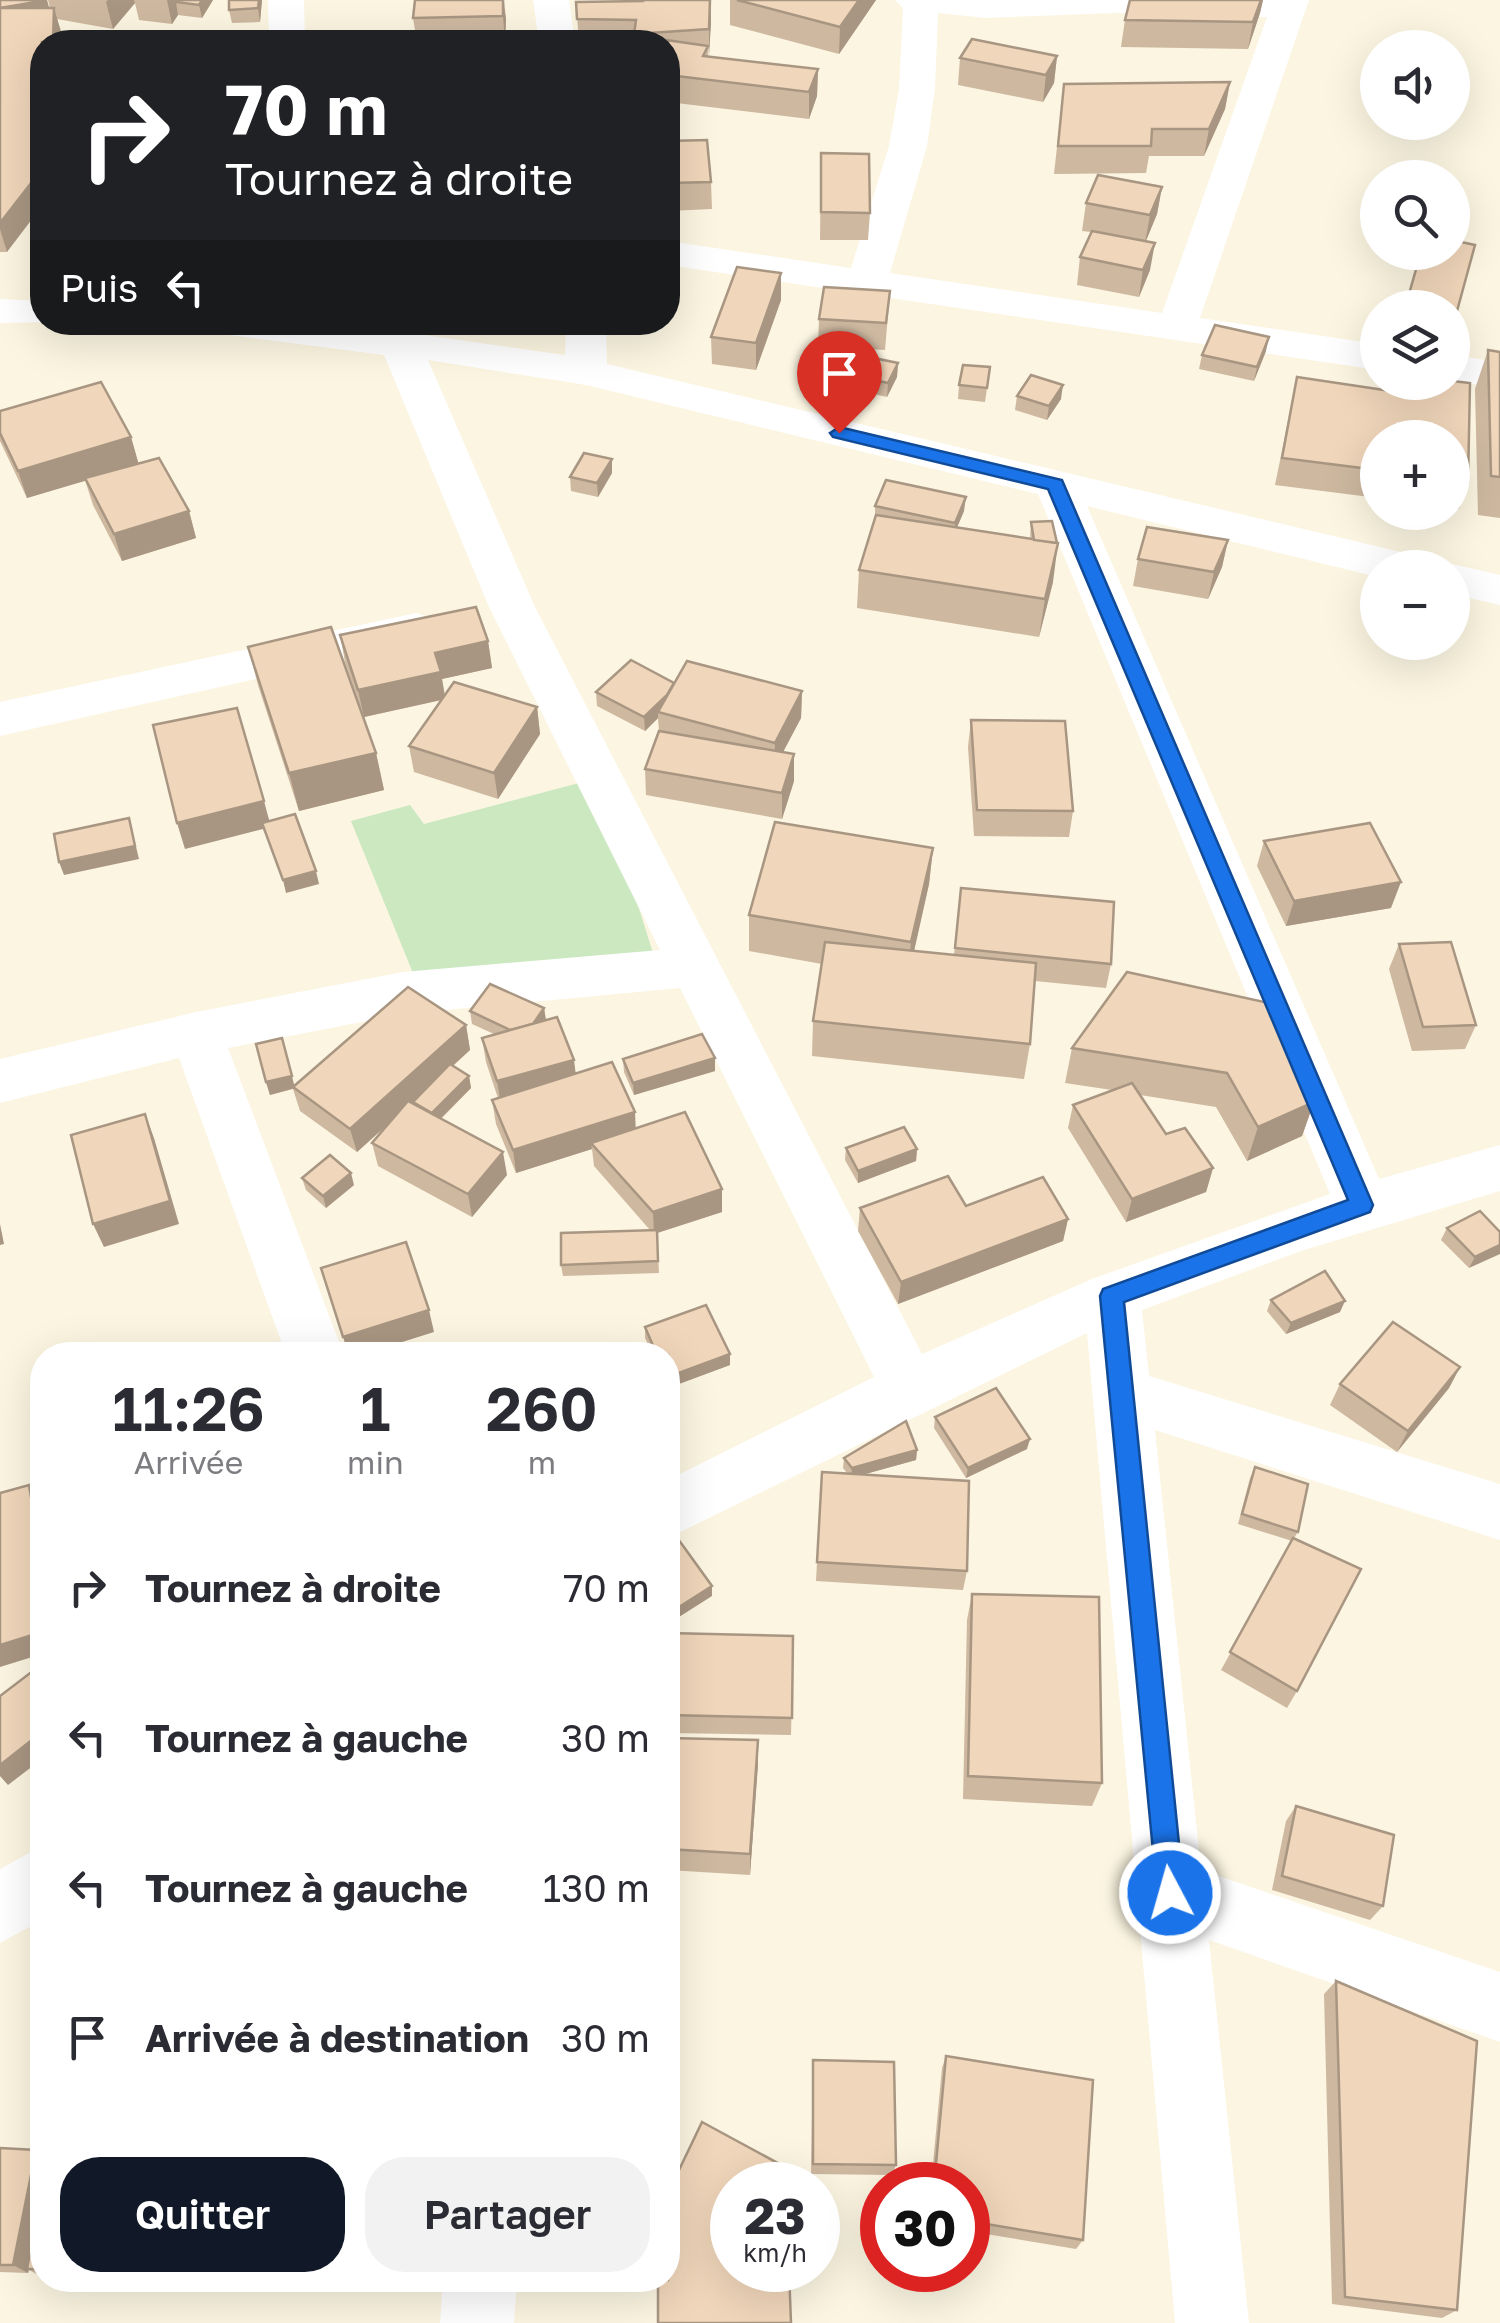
<!DOCTYPE html>
<html lang="fr">
<head>
<meta charset="utf-8">
<style>
	:root { --surface:#fff; --page:#f2f2f3; --text:#2b2b33; --muted:#7c7c81; --accent:#111827 }
	body { margin:0; font-family:"Golos Text",sans-serif; background:var(--page); color:var(--text); height:100vh; display:flex; flex-direction:column; font-size:38px; white-space:nowrap }
	* { box-sizing:border-box; margin:0 }
	p { font-size:32px; color:var(--muted) }
	.icon { flex:none; width:55px; height:55px; fill:none; stroke:currentColor; stroke-width:2; stroke-linecap:round; stroke-linejoin:round }
	.map { position:relative; flex:1; overflow:hidden }
	.sheet { position:absolute; left:30px; top:1342px; width:650px; height:950px; display:flex; flex-direction:column; background:var(--surface); border-radius:40px; box-shadow:0 10px 40px #0002 }
	.sheet>* { flex:none }
	.guide { position:absolute; left:30px; top:30px; width:650px; height:305px; border-radius:40px; box-shadow:0 10px 40px #0002; background:#202124; color:#fff; overflow:hidden }
	.buttons { position:absolute; left:1360px; top:30px; display:grid; gap:20px }
	.buttons a { display:grid; place-items:center; width:110px; height:110px; border-radius:50%; background:var(--surface); box-shadow:0 10px 40px #0002; font-size:50px }
	.speed { position:absolute; left:710px; top:2162px; display:flex; gap:20px; font-size:50px; font-weight:700; text-align:center }
	.speed>* { display:grid; place-content:center; width:130px; height:130px; border-radius:50%; background:var(--surface); box-shadow:0 10px 40px #0002; line-height:1 }
	.speed small { font-size:25px; font-weight:400 }
	.speed .limit { border:15px solid #d22; background:#fff; color:#111 }
	.pin { position:absolute; display:grid; place-items:center; width:85px; height:85px; color:#fff; margin:-102px -42px; border-radius:50% 50% 50% 0; rotate:-45deg; box-shadow:0 0 10px #0007 }
	.pin .icon { rotate:45deg }
	.me { position:absolute; width:110px; margin:-55px; rotate:354deg; stroke-linejoin:round; filter:drop-shadow(0 0 8px #0008) }
	.turn { display:flex; align-items:center; gap:35px; height:210px; padding:0 30px; font-size:45px }
	.turn .icon { width:130px; height:130px; stroke-width:2.5 }
	.turn b { display:block; font-size:70px; line-height:85px }
	.then { display:flex; align-items:center; height:95px; padding:0 30px; background:#0003; gap:20px; font-size:38px }
	.eta { display:flex; justify-content:space-evenly; align-items:center; height:170px; text-align:center }
	.eta b { font-size:60px; font-weight:600; line-height:70px }
	.action { display:flex; gap:20px; margin-top:auto; padding:20px 30px }
	.action a { flex:1; height:115px; border-radius:40px; background:var(--accent); color:#fff; font-size:40px; font-weight:600; line-height:115px; text-align:center }
	.action a+a { background:var(--page); color:var(--text) }
	ul { padding:0; list-style:none }
	li { display:flex; align-items:center; gap:30px; height:150px; padding:0 30px }
	li div { flex:1 }
	li b { display:block; font-size:38px }
	li em { font-style:normal }
	.map>svg:first-child { display:block }
	.green { fill:#cbe8c0 }
	.lines { fill:none; stroke-linecap:round; stroke-linejoin:round }
	.minor { fill:#fff; fill-rule:evenodd }
	.wall { fill:#ceb8a0 }
	.shaded-wall { fill:#a89682 }
	.building { fill:#f0d6ba; stroke:#a89682; stroke-width:2.5 }
	.route { fill:#1a73e8; stroke:#114b97; stroke-width:2.5 }
</style>
</head>
<body>
<div class="map">
<svg width="1500" height="2323" viewBox="0 0 1500 2323">
	<rect width="100%" height="100%" fill="#fbf5e1"/>
	<path class="green" d="M598,778l60,191 -241,14 -66,-162 59,-16 14,19z"/>
	<g class="lines">
		<g class="minor">
			<path d="M268,0h36l1,42h-36z"/>
			<path d="M533,0h36l6,42h-36z"/>
			<path d="M895,0h414l-109,318 178,26v26l-710,-105v-24l183,27 38,-122 10,-57 4,-81zM938,13l48,5 128,-5 153,4 -105,296 -272,-40 37,-127 8,-57z"/>
			<path d="M0,299l42,2v21h12l-54,1z"/>
			<path d="M209,322h124l232,33 1,-33h40l1,42 798,189 16,4 6,11h-49v9l-291,-71 292,673 121,-34v46l-196,59 -162,60 7,66 351,108v56l-345,-110 46,440 299,102v70l-291,-102 40,383h-74l-88,-990 -419,205v-58l206,-103 -194,-389 -277,26 -175,34 116,307h-58l-107,-297 -179,45v-44l196,-47 207,-40 257,-22 -171,-343 -105,-252 -155,-20 -14,-4zM428,360l158,25 452,109 292,700 -238,85 -170,75 -387,-747z"/>
			<path d="M1452,355l48,7v26l-48,-7z"/>
			<path d="M1452,564l48,11v30l-48,-11v-26h-14z"/>
			<path d="M416,613l16,5 7,11 -7,11 -432,96v-34z"/>
			<path d="M42,1846v74l-42,23v-74z"/>
			<path d="M443,2280h74l-3,43h-74z"/>
		</g>
	</g>
	<g class="wall">
		<path d="M0,0l49,8h1l-2,-8h165l-11,18 -24,-3 -6,9 -33,-4 -4,-17 -22,26 -56,-10 5,16 -1,7h-19l-35,210h-7z"/>
		<path d="M262,0l-2,22 -28,1 -3,-13z"/>
		<path d="M504,0l2,19 -1,23h-88l-4,-24z"/>
		<path d="M730,0h146l-37,54 -109,-29z"/>
		<path d="M1263,0l-3,13 -12,36 -127,-2 4,-27z"/>
		<path d="M576,2l135,21 -3,34 110,12 -1,27 -8,23 -141,-17 3,39 40,41 1,27 -44,2v-169h-89z"/>
		<path d="M1057,56l-3,27 -11,19 -85,-17 2,-27z"/>
		<path d="M1230,82l-5,27 -21,47h-55l-3,17 -92,1 10,-90z"/>
		<path d="M821,153l49,60 -2,27h-48z"/>
		<path d="M1162,187l-5,27 -11,27 4,29 -11,27 -62,-12 3,-28 11,-25 -9,-1 4,-28z"/>
		<path d="M1475,245l-23,80v-17h-47l16,-56z"/>
		<path d="M890,291l-5,59 -67,-4 1,-27z"/>
		<path d="M781,300l-25,70 -44,-6 -1,-27z"/>
		<path d="M1488,350l12,2v166l-22,-3 -3,-126z"/>
		<path d="M1266,351l-12,30 -55,-12 3,-14z"/>
		<path d="M898,363l-1,14 -10,20 -72,-16v-14z"/>
		<path d="M990,367l-5,35 -27,-3 1,-14z"/>
		<path d="M1297,377l110,17 4,-12h41l16,100 -9,27 -7,-1v-70h-74v60l-103,-13z"/>
		<path d="M1017,396l44,3 -14,21 -32,-10z"/>
		<path d="M0,411l131,26 7,27 51,47 7,27 -74,23 -29,-56 -8,-25 -58,18 -27,-57z"/>
		<path d="M612,473l-14,24 -27,-6 -1,-14z"/>
		<path d="M875,506l89,5 -7,16 73,12 1,-17 22,60 -14,55 -182,-29 2,-38 16,-50z"/>
		<path d="M1228,540l-6,27 -14,32 -75,-13 5,-27z"/>
		<path d="M340,635l148,6 4,27 -50,11 3,16 92,12 3,27 -42,65 -84,-27 -5,-26 33,-46 -78,17 -19,-55z"/>
		<path d="M248,647l128,106 8,37 -85,21 -41,-126z"/>
		<path d="M674,683l128,8 -1,27 -18,34 11,29 -12,38 -136,-24 -1,-26 14,-38 -1,-13 -13,13 -48,-25 -1,-14z"/>
		<path d="M971,720l102,91 -4,26 -95,-1 -6,-89z"/>
		<path d="M1264,841l127,67 -105,18 -29,-60z"/>
		<path d="M933,848l-4,36 -15,67 40,4 7,-67 150,76 -5,24 -71,-7 -5,63 -6,35 -212,-23 1,-35 9,-57 -73,-13v-36z"/>
		<path d="M1399,944l77,81 -11,24 -53,2 -23,-82z"/>
		<path d="M1127,972l187,130 -12,34 -55,25 -31,-54 -76,-12 26,39 47,34 -7,24 -80,30 -58,-94 5,-23 39,-15 -47,-7 7,-35z"/>
		<path d="M544,1008l2,12 30,53 60,55 86,84 -65,21 2,40 -96,3 -2,-11 89,-35 -56,-64 -2,-17 -76,24 -20,-49 -4,-24 6,-2 -12,-36 -4,-24 12,-4 -22,-10 -2,-13z"/>
		<path d="M466,1025l4,25 -17,16 16,10 2,12 -30,31 66,56 -35,42 -94,-51 -6,-23 15,-18 -30,27 -57,-41 -7,-22 -23,6 -4,-13 29,4z"/>
		<path d="M715,1058v13l-81,24 -10,-23 -1,-13z"/>
		<path d="M846,1148l71,1 -1,12 -58,22 -13,-23z"/>
		<path d="M302,1178l52,7 -28,23 -20,-18z"/>
		<path d="M966,1206l102,13 -5,22 -165,63 -40,-73 2,-23z"/>
		<path d="M1447,1228l53,4 -31,36 -28,-28z"/>
		<path d="M1271,1300l69,12 -54,22 -19,-23z"/>
		<path d="M645,1327l85,27v11l-62,23v-33h-15l-8,-17z"/>
		<path d="M1460,1367l-11,21 -52,64 -67,-47 10,-21z"/>
		<path d="M935,1417l92,32 -61,29 -32,-50z"/>
		<path d="M917,1450l-1,10 -51,14 102,97 -4,19 -147,-9 6,-109 25,1 -4,-5 1,-10z"/>
		<path d="M1255,1467l43,65 -4,6 3,153 -10,17 -66,-38 71,-129 -54,-17 12,-46z"/>
		<path d="M972,1594l130,189 -10,23 -129,-7 4,-179z"/>
		<path d="M668,1633l125,3 -2,99 -123,-2z"/>
		<path d="M668,1738l90,26 -8,111 -82,-5z"/>
		<path d="M1296,1806l87,100 -13,14 -98,-30 14,-69z"/>
		<path d="M1336,1981l121,329 -15,8 -110,-14 -8,-310z"/>
		<path d="M946,2056l137,184 -7,9 -108,-18v-46h-37l11,-117z"/>
		<path d="M813,2060l83,105 -4,10 -81,-1z"/>
		<path d="M0,2148l36,2 6,4v123l-13,-7 -1,3 -28,-1z"/>
	</g>
	<g class="shaded-wall">
		<path d="M47,0l4,14 -51,-5z"/>
		<path d="M108,0h26l1,3 -22,26 -7,-27z"/>
		<path d="M167,0h23l-14,2 2,13 -6,9z"/>
		<path d="M202,0h11l-11,18 -3,-13z"/>
		<path d="M259,0h3l-2,22 -2,-14z"/>
		<path d="M503,0l3,19 -1,23 -2,-26z"/>
		<path d="M711,0v23l-2,33v-27z"/>
		<path d="M859,0h17l-37,54 1,-27z"/>
		<path d="M1261,0h2l-3,13 -12,36 5,-27z"/>
		<path d="M54,8l8,27 -1,7h-8z"/>
		<path d="M1057,56l-3,27 -11,19 3,-27z"/>
		<path d="M818,69l-1,27 -8,23v-27z"/>
		<path d="M1230,82l-5,27 -21,47 5,-27z"/>
		<path d="M42,169v37l-35,46 -7,-23v-6z"/>
		<path d="M1162,187l-5,27 -12,29 5,-28z"/>
		<path d="M1155,243l-5,27 -11,27 4,-27z"/>
		<path d="M781,273v27l-25,70v-27z"/>
		<path d="M1269,337l-3,14 -12,30 3,-14z"/>
		<path d="M898,363l-1,14 -10,20 1,-14z"/>
		<path d="M1063,385l-2,14 -14,21 2,-14z"/>
		<path d="M131,437l8,28 -112,33 -9,-27z"/>
		<path d="M612,459v14l-14,24 -1,-14z"/>
		<path d="M966,497l-2,14 -11,26 2,-14z"/>
		<path d="M189,511l7,27 -74,23 -8,-27z"/>
		<path d="M1228,540l-6,27 -14,32 6,-27z"/>
		<path d="M1058,543l-5,39 -14,55 6,-38z"/>
		<path d="M488,641l4,27 -50,11 3,20 -81,18 -6,-27 77,-37z"/>
		<path d="M678,685l-20,27v6l-13,13 -1,-14z"/>
		<path d="M802,691l-1,27 -27,51 1,-26z"/>
		<path d="M537,707l3,27 -42,65 -4,-26z"/>
		<path d="M376,753l8,37 -85,21 -10,-38z"/>
		<path d="M794,754v27l-12,38v-26z"/>
		<path d="M264,801l7,26 -86,22 -8,-26z"/>
		<path d="M129,818l10,41 -75,16 -5,-13z"/>
		<path d="M933,848l-4,36 -21,94 3,-36z"/>
		<path d="M316,871l3,13 -33,9 -3,-13z"/>
		<path d="M1401,882l-10,26 -105,18 8,-25z"/>
		<path d="M544,1008l2,13 -22,15z"/>
		<path d="M466,1025l4,25 -113,102 -7,-23z"/>
		<path d="M282,1038l13,50 -25,7 -4,-13z"/>
		<path d="M715,1058v13l-81,24 -1,-12z"/>
		<path d="M574,1060l3,24 -76,21 -4,-24z"/>
		<path d="M469,1076l2,12 -37,37 -2,-12z"/>
		<path d="M1314,1102l-12,34 -55,25 11,-34z"/>
		<path d="M635,1112l1,23 -45,8 1,6 -76,24 -3,-23z"/>
		<path d="M145,1114l9,24 25,86 -75,23 -11,-23z"/>
		<path d="M917,1149l-1,12 -58,22v-12z"/>
		<path d="M503,1152l4,23 -35,42 -4,-23z"/>
		<path d="M1213,1168l-7,24 -80,30 6,-23z"/>
		<path d="M351,1173l3,12 -28,23 -3,-12z"/>
		<path d="M722,1189v23l-65,21 2,40 -2,-40 -3,1 -1,-22z"/>
		<path d="M1068,1219l-5,22 -165,63 3,-22z"/>
		<path d="M0,1224l4,20 -4,1z"/>
		<path d="M1500,1245v9l-31,14 6,-11z"/>
		<path d="M1345,1301l-5,11 -54,22 5,-11z"/>
		<path d="M429,1310l5,22 -73,23h-12l-6,-18z"/>
		<path d="M730,1354v11l-62,23v-11z"/>
		<path d="M1460,1367l-11,21 -52,64 11,-21z"/>
		<path d="M1030,1439l-3,10 -61,29 2,-10z"/>
		<path d="M917,1450l-1,10 -65,18 1,-10z"/>
		<path d="M29,1485l12,20 1,7v50z"/>
		<path d="M712,1586v10l-44,28v-10z"/>
		<path d="M42,1632v22l-42,13v-22z"/>
		<path d="M42,1732v27l-34,26 -8,-9v-11z"/>
		<path d="M758,1740v24l-8,111v-21z"/>
		<path d="M36,2150l6,4v48l-14,71 -15,-8z"/>
	</g>
	<g class="building">
		<path d="M0,0h47l-47,8z"/>
		<path d="M177,0h25l-3,5 -23,-3z"/>
		<path d="M229,0h30l-1,8 -29,2z"/>
		<path d="M415,0h88v16l-90,2z"/>
		<path d="M643,0h67l-1,29 -75,5 2,-14 -59,-1 -1,-17 67,-1z"/>
		<path d="M737,0h122l-19,27z"/>
		<path d="M1130,0h131l-8,22 -128,-2z"/>
		<path d="M0,8h54l-1,34h-11v127l-42,54z"/>
		<path d="M972,39l85,17 -11,19 -86,-17z"/>
		<path d="M666,40l42,6 -5,10 115,13 -9,23 -141,-17v-33h-3z"/>
		<path d="M1230,82l-21,47h-57l-1,17h-93l6,-62z"/>
		<path d="M668,95l3,27h-3z"/>
		<path d="M707,140l4,42 -43,1v-42z"/>
		<path d="M821,153l48,1 1,59 -49,-1z"/>
		<path d="M1098,175l64,12 -12,28 -64,-12z"/>
		<path d="M1092,231l63,12 -12,27 -63,-13z"/>
		<path d="M1452,240l23,5 -18,66 -5,-1v-2h-12l-33,-7 14,-49h31z"/>
		<path d="M737,267l44,6 -25,70 -45,-6z"/>
		<path d="M824,287l66,4 -4,32 -67,-4z"/>
		<path d="M1215,325l54,12 -12,30 -55,-12z"/>
		<path d="M825,348l73,15 -10,20 -73,-16z"/>
		<path d="M1488,350l12,2v125l-9,-1z"/>
		<path d="M963,365l27,2 -3,21 -28,-3z"/>
		<path d="M1031,375l32,10 -14,21 -32,-10z"/>
		<path d="M1297,377l114,17 1,-12h40v-1l18,2 -2,99 -16,-2v-42h-74v32l-96,-12z"/>
		<path d="M101,382l30,55 -113,34 -18,-38v-22z"/>
		<path d="M584,453l28,6 -15,24 -27,-6z"/>
		<path d="M159,458l30,53 -75,23 -29,-56z"/>
		<path d="M886,480l80,17 -11,26 -80,-17z"/>
		<path d="M876,515l182,28 -13,56 -186,-29z"/>
		<path d="M1052,521l5,22 -23,-3 -3,-18z"/>
		<path d="M1147,527l81,13 -14,32 -76,-13z"/>
		<path d="M476,607l12,34 -53,12 6,19 -83,18 -18,-55z"/>
		<path d="M331,627l45,126 -87,20 -41,-126z"/>
		<path d="M631,660l43,23 -7,12 -23,22 -48,-25z"/>
		<path d="M687,661l115,30 -27,52 -117,-31z"/>
		<path d="M454,682l83,25 -43,66 -85,-27z"/>
		<path d="M237,708l27,93 -87,22 -24,-98z"/>
		<path d="M971,720l94,1 8,90 -96,-1z"/>
		<path d="M659,731l135,23 -12,39 -137,-24z"/>
		<path d="M295,814l21,57 -33,9 -21,-57z"/>
		<path d="M129,818l6,28 -76,16 -5,-28z"/>
		<path d="M775,822l158,26 -22,94 -162,-27z"/>
		<path d="M1370,823l31,59 -107,19 -30,-60z"/>
		<path d="M961,888l153,14 -3,62 -156,-16z"/>
		<path d="M825,942l211,21 -6,81 -217,-23z"/>
		<path d="M1451,942l25,83 -53,2 -24,-83z"/>
		<path d="M1127,972l146,32 41,98 -56,25 -31,-54 -155,-25z"/>
		<path d="M490,984l54,24 -11,16 -23,6 -40,-19z"/>
		<path d="M408,987l58,38 -116,104 -57,-42z"/>
		<path d="M557,1017l17,43 -77,21 -15,-43z"/>
		<path d="M702,1034l13,24 -82,25 -10,-24z"/>
		<path d="M282,1038l10,38 -26,6 -10,-38z"/>
		<path d="M612,1062l23,50 -122,38 -21,-50z"/>
		<path d="M450,1064l19,12 -37,37 -19,-11z"/>
		<path d="M1132,1083l34,51 19,-6 28,40 -81,31 -59,-94z"/>
		<path d="M408,1101l95,51 -35,42 -96,-51z"/>
		<path d="M685,1112l37,77 -69,23 -62,-69z"/>
		<path d="M145,1114l25,87 -77,23 -22,-89z"/>
		<path d="M904,1127l13,22 -59,22 -12,-23z"/>
		<path d="M330,1155l21,18 -28,23 -21,-18z"/>
		<path d="M948,1176l18,30 77,-29 25,42 -167,63 -41,-74z"/>
		<path d="M1480,1211l20,21v13l-25,12 -28,-29z"/>
		<path d="M657,1230l1,31 -97,4v-32z"/>
		<path d="M406,1242l23,68 -86,27 -22,-69z"/>
		<path d="M1325,1271l20,30 -54,22 -20,-23z"/>
		<path d="M706,1305l24,49 -62,23v-22h-11l-12,-28z"/>
		<path d="M1393,1322l67,45 -52,64 -68,-47z"/>
		<path d="M996,1388l34,51 -62,29 -33,-51z"/>
		<path d="M906,1421l11,29 -65,18 -8,-10z"/>
		<path d="M1255,1467l53,17 -10,48 -56,-18z"/>
		<path d="M822,1472l147,9 -2,90 -150,-9z"/>
		<path d="M29,1485l13,77v70l-42,13v-152z"/>
		<path d="M668,1525l44,61 -44,28z"/>
		<path d="M1293,1538l68,31 -64,122 -67,-39z"/>
		<path d="M972,1594l127,3 3,186 -134,-7z"/>
		<path d="M668,1633l125,3 -1,82 -124,-3z"/>
		<path d="M42,1664v68l-42,33v-69z"/>
		<path d="M668,1738l90,2 -8,114 -82,-5z"/>
		<path d="M1296,1806l98,29 -11,71 -101,-30z"/>
		<path d="M1336,1981l141,60 -20,269 -112,-13z"/>
		<path d="M946,2056l147,24 -10,160 -115,-19v-36h-34z"/>
		<path d="M813,2060l81,2 2,103 -83,-1z"/>
		<path d="M702,2122l120,65 -4,9v-11h-86v85h57l2,53h-133v-43h10v-87z"/>
		<path d="M0,2148l36,2 -23,115h-13z"/>
		<path d="M42,2188v81h-15z"/>
	</g>
	<path class="route" d="M839,427l223,53 311,725 -3,7 -246,90 60,591 -4,10 -10,4 -9,-4 -4,-10 -57,-597 3,-7 245,-89 -300,-711 -215,-52 -3,-4z"/>
</svg>
<div class="buttons">
<a><svg class="icon" aria-label="sound" viewBox="0 0 24 24"><path d="M4 9h4l5-4v14l-5-4H4zM17 9q2 3 0 6"/></svg></a>
<a><svg class="icon" aria-label="search" viewBox="0 0 24 24"><circle cx="10" cy="10" r="6"/><path d="M15 15l6 6"/></svg></a>
<a><svg class="icon" aria-label="layers" viewBox="0 0 24 24"><path d="M12 4l9 5-9 5-9-5zM3 14l9 5 9-5"/></svg></a>
<a>+</a>
<a>−</a>
</div>
<div class="speed"><div>23<small>km/h</small></div><div class="limit">30</div></div>
<div class="pin" style="left:839px;top:433px;background:#d93025"><svg class="icon" aria-label="arrive" viewBox="0 0 24 24"><path d="M6 21V4h12l-3 4 3 4H6"/></svg></div>
<svg class="me" style="left:1170px;top:1893px" viewBox="-20 -20 40 40"><circle r="17" fill="#1a73e8" stroke="#fff" stroke-width="3"/><path d="M0-11L8 9 0 5-8 9z" fill="#fff"/></svg>
<div class="guide">
<div class="turn"><svg class="icon" aria-label="right" viewBox="0 0 24 24"><path d="M7 20v-9h11M14 6l5 5-5 5"/></svg><div><b>70 m</b>Tournez à droite</div></div>
<div class="then">Puis<svg class="icon" aria-label="left" viewBox="0 0 24 24"><path d="M17 20v-9H6M10 6l-5 5 5 5"/></svg></div>
</div>
<section class="sheet">
<div class="eta">
<div><b>11:26</b><p>Arrivée</p></div>
<div><b>1</b><p>min</p></div>
<div><b>260</b><p>m</p></div>
</div>
<ul>
<li><svg class="icon" aria-label="right" viewBox="0 0 24 24"><path d="M7 20v-9h11M14 6l5 5-5 5"/></svg><div><b>Tournez à droite</b></div><em>70 m</em></li>
<li><svg class="icon" aria-label="left" viewBox="0 0 24 24"><path d="M17 20v-9H6M10 6l-5 5 5 5"/></svg><div><b>Tournez à gauche</b></div><em>30 m</em></li>
<li><svg class="icon" aria-label="left" viewBox="0 0 24 24"><path d="M17 20v-9H6M10 6l-5 5 5 5"/></svg><div><b>Tournez à gauche</b></div><em>130 m</em></li>
<li><svg class="icon" aria-label="arrive" viewBox="0 0 24 24"><path d="M6 21V4h12l-3 4 3 4H6"/></svg><div><b>Arrivée à destination</b></div><em>30 m</em></li>
</ul>
<div class="action"><a>Quitter</a><a>Partager</a></div>
</section>
</div>
</body>
</html>
